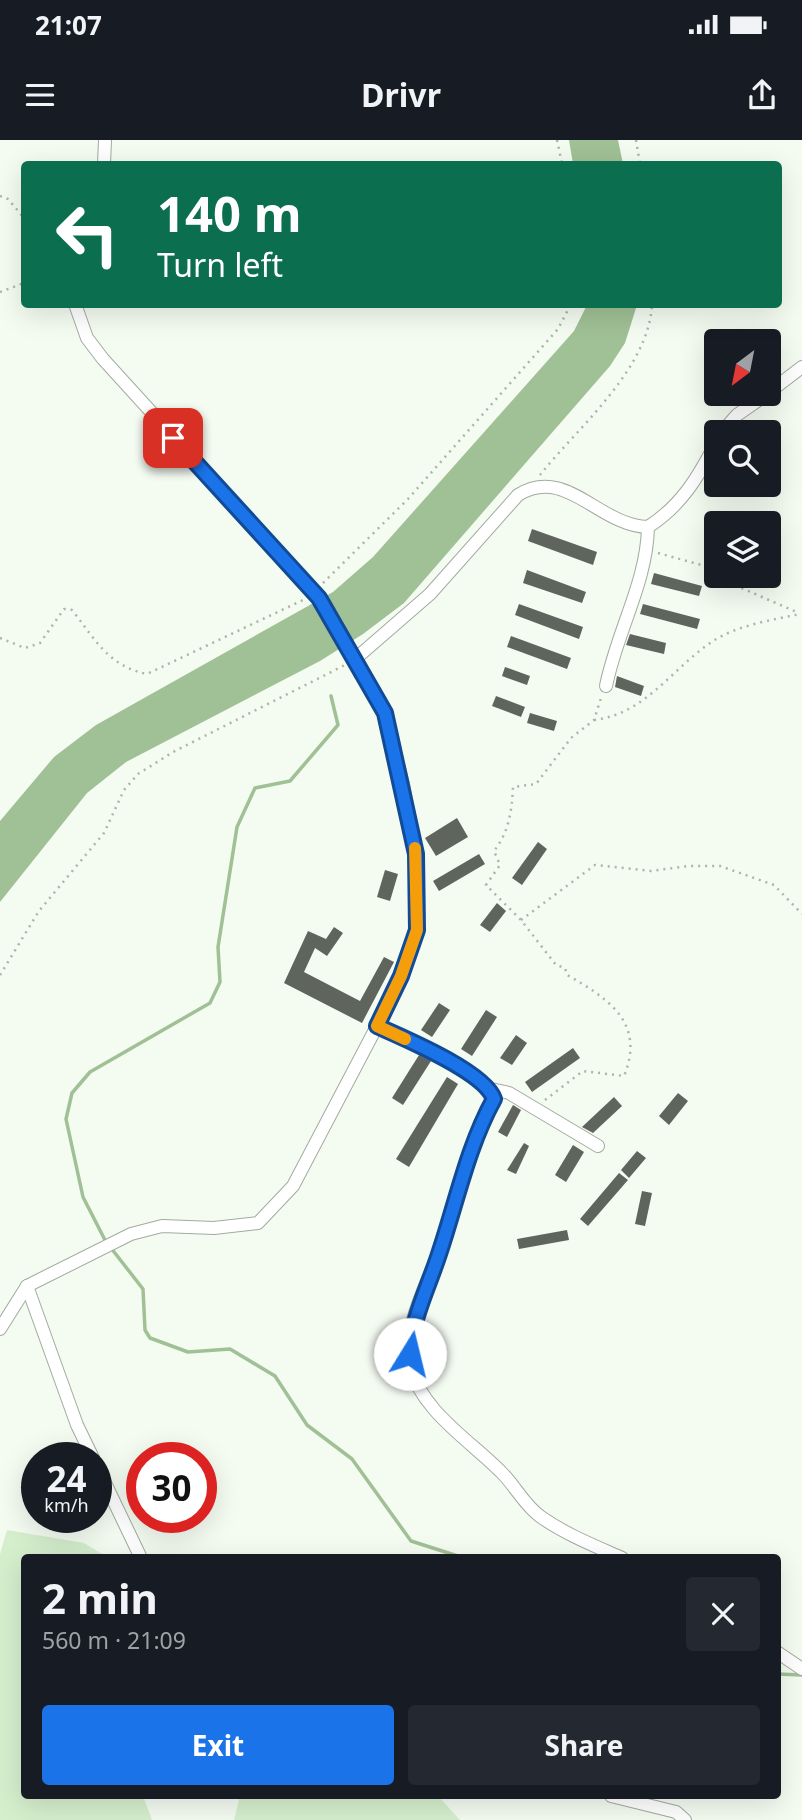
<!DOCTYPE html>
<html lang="en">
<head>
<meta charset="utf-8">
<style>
	:root { --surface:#171b24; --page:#242831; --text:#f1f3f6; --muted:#9ea1a6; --accent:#1a73e8 }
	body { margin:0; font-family:"Noto Sans",sans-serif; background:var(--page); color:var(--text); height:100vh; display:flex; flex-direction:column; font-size:26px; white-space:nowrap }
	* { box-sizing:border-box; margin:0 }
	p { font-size:23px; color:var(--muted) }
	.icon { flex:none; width:38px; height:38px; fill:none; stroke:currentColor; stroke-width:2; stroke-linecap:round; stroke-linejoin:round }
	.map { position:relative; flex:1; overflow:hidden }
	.panel { position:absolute; left:21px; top:1414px; width:760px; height:245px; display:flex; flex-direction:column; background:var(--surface); border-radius:7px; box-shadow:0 7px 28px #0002 }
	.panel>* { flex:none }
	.hud { position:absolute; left:21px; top:21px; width:761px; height:147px; border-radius:7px; box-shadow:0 7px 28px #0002; background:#0b6e4f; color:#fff; overflow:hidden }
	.needle { width:46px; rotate:212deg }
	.buttons { position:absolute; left:704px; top:189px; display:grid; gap:14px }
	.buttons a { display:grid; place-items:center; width:77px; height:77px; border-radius:7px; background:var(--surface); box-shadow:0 7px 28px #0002; font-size:35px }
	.speed { position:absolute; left:21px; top:1302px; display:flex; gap:14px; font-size:35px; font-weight:700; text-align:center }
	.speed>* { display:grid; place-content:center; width:91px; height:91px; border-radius:50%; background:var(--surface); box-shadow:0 7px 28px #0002; line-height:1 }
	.speed small { font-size:18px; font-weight:400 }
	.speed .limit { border:10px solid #d22; background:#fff; color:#111 }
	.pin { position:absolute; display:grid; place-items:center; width:60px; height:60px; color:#fff; margin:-30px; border-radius:14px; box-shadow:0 4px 10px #0006 }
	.me { position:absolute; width:77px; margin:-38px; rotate:9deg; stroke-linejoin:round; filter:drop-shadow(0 0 5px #0008) }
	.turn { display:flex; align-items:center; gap:24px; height:147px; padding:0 21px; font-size:32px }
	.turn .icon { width:91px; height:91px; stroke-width:2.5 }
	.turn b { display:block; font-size:49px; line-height:60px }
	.round { display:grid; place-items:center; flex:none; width:74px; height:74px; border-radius:7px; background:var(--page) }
	.head { display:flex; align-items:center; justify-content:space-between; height:119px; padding:0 21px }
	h1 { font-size:42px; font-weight:700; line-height:52px }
	.primary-button { display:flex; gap:14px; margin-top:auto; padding:14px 21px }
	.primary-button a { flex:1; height:80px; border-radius:7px; background:var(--accent); color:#fff; font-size:28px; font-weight:700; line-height:80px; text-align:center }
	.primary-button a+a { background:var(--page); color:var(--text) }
	.status { display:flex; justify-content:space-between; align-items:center; height:49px; padding:0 35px; background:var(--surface); direction:ltr }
	.status svg { height:19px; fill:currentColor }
	header { display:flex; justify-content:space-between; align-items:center; height:91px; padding:0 21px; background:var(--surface); font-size:32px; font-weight:700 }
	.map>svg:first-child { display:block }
	.green { fill:#d5efcd }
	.water { fill:#a0c095 }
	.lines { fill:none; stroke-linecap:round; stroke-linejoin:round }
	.stream { stroke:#a0c095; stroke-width:3.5 }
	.building { fill:#5f655d }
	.minor-casing { stroke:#a3aba1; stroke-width:14 }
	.path { stroke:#aeb3ac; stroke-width:2.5; stroke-dasharray:2 5; stroke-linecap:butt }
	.minor { stroke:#fff; stroke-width:12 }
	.route-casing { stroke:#114b97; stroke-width:18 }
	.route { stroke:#1a73e8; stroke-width:12 }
	.slow { stroke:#f59e0b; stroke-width:12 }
</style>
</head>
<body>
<div class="status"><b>21:07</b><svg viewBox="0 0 49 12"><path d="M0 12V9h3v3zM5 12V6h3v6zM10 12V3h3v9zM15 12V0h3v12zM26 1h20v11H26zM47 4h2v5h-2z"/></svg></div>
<header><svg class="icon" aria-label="menu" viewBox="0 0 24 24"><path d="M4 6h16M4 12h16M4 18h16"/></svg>Drivr<svg class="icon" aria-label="share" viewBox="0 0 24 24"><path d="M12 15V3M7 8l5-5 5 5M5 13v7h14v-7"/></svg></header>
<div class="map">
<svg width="802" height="1680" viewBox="0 0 802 1680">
	<rect width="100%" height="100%" fill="#f4fbf1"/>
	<g class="green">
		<path d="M7,1390l77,13 23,14 -83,1v238h119l9,24h-152v-266z"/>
		<path d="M240,1656h198l22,24h-226z"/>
	</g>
	<g class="water">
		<path d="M569,0h49l5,24h-50z"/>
		<path d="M587,165h50l-12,38 -15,23 -206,237 -41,31 -43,27 -194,101 -39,31 -87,109v-81l54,-64 42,-32 237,-133 40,-35 201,-226z"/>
	</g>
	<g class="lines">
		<g class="stream">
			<path d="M106,1102l-23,-45 -17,-78 6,-26 18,-21 120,-69 10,-21 -2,-35 19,-120 18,-39 35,-7 48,-56 -7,-29"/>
			<path d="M111,1108l32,41 2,41 5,8 38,14 42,-3 45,27 32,49 45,34 59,82 53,17"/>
			<path d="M777,1534l25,1"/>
		</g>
	</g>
	<g class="building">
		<path d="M532,389l65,23 -4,13 -65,-24z"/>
		<path d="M527,430l59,22 -4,11 -59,-20z"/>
		<path d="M654,433l48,13 -3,10 -48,-12z"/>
		<path d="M519,464l64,23 -4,12 -64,-24z"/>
		<path d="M643,464l57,15 -3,10 -57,-15z"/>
		<path d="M630,494l36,9 -2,11 -38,-9z"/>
		<path d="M511,496l60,22 -4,11 -60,-22z"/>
		<path d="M505,527l25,9 -3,9 -25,-9z"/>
		<path d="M617,536l27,10 -3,10 -26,-9z"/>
		<path d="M496,556l29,11 -4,10 -29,-11z"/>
		<path d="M530,573l27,8 -3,10 -27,-8z"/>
		<path d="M457,678l11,19 -32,19 -11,-18z"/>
		<path d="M538,702l9,7 -25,36 -10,-7z"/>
		<path d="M479,714l6,10 -46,27 -6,-10z"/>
		<path d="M385,730l13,4 -8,27 -13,-4z"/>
		<path d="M497,763l9,8 -16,21 -10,-7z"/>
		<path d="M334,787l9,6 -16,23 -12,-8 -11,24 56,29 24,-44 10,5 -32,61 -78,-40 24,-52 18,8z"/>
		<path d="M439,863l11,7 -18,27 -11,-7z"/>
		<path d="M486,870l11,7 -25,39 -11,-7z"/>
		<path d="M516,895l11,8 -15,22 -12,-7z"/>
		<path d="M573,908l7,10 -48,34 -7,-10z"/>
		<path d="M419,915l12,6 -28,44 -11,-7z"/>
		<path d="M447,937l11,7 -49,83 -13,-8z"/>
		<path d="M678,953l10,8 -19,24 -10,-9z"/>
		<path d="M614,957l8,9 -29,27 -11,-6z"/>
		<path d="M513,965l8,5 -14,27 -9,-5z"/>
		<path d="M524,1003l5,3 -13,28 -9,-4z"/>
		<path d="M573,1005l11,7 -18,30 -11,-7z"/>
		<path d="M637,1011l9,7 -17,20 -8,-8z"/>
		<path d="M619,1033l9,7 -40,46 -8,-7z"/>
		<path d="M642,1051l10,2 -7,33 -10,-2z"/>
		<path d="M567,1090l2,10 -50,9 -2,-10z"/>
	</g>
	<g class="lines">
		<defs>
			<g id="minor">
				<path d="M104,24l1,-24"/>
				<path d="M768,253l34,-26"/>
				<path d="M722,292l15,-17 30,-21"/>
				<path d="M354,520l76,-66 88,-99c48,-30 81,31 130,32 34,-22 50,-50 68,-84"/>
				<path d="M606,546c11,-55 41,-104 42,-159"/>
				<path d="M377,886c27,12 109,46 117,73 -23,44 -34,93 -50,140 -12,37 -43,86 -34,127 11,45 62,76 92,107 14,14 23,33 39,44 24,17 54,29 81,41"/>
				<path d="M491,949l18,4 89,53"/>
				<path d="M27,1146l50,139 16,33"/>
				<path d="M0,1189l27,-43 104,-52 31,-8 52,2 44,-5 35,-37 84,-160 24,-50 16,-46 -1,-76 -13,-70 -18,-71 -34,-62 -36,-59 -212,-233 -16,-21 -12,-34"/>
				<path d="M96,1324l45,94"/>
				<path d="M777,1512l25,17"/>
				<path d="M611,1656l65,16 9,8"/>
			</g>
		</defs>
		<use href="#minor" class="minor-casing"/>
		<g class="path">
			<path d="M557,0l5,24"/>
			<path d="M636,0l4,24"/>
			<path d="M0,56l8,3 16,19"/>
			<path d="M0,152l24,-9"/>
			<path d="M540,335c38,-48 109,-106 112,-171"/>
			<path d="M658,413l58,16"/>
			<path d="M725,436l7,8 67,29"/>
			<path d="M323,443l85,-84 150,-170 13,-25"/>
			<path d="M0,498l25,10 15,-5 24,-34 8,1c23,29 36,56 75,64l158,-75"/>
			<path d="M594,580c52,-6 78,-52 119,-79 25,-16 59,-21 87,-27"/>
			<path d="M521,780l74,-55 56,6 37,-5h32l54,19 28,29"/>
			<path d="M0,835l39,-64 65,-78 20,-43 14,-16 35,-22 172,-87"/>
			<path d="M545,960l38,-29 41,5c22,-53 -16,-78 -57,-101l-2,-7 -9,-3 -35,-45 -35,-35 14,-20 -6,-14c15,-19 18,-41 19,-64l23,-3 35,-46 23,-18 7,-22"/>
		</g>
		<use href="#minor" class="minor"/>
	</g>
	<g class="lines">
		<defs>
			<path id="route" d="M173,298l146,160 66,115 31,141 1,76 -16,46 -24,50c27,12 108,46 117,73 -26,47 -37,101 -54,152 -11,35 -28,66 -30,103"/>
		</defs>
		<use href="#route" class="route-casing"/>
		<use href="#route" class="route"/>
		<path class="slow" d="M405,899l-28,-13 24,-50 16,-46 -2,-82"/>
	</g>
</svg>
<div class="buttons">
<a><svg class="needle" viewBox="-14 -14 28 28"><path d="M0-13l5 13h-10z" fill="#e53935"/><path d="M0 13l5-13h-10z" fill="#9ea1a6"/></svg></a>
<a><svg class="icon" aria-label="search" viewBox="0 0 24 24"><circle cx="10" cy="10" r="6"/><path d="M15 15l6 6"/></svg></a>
<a><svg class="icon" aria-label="layers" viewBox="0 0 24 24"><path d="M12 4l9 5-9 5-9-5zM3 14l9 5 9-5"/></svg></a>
</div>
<div class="speed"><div>24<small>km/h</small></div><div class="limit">30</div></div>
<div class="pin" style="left:173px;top:298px;background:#d93025"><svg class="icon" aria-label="arrive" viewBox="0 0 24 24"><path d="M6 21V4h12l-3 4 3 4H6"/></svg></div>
<svg class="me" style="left:410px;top:1214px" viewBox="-20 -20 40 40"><circle r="19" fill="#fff"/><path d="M0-13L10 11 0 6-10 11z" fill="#1a73e8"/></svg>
<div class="hud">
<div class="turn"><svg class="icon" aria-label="left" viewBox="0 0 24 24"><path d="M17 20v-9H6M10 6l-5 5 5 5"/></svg><div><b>140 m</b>Turn left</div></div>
</div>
<section class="panel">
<div class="head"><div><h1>2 min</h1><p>560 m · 21:09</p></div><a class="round"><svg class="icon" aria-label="close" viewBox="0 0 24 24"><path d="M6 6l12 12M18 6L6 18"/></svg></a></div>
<div class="primary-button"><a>Exit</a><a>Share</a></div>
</section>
</div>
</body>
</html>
